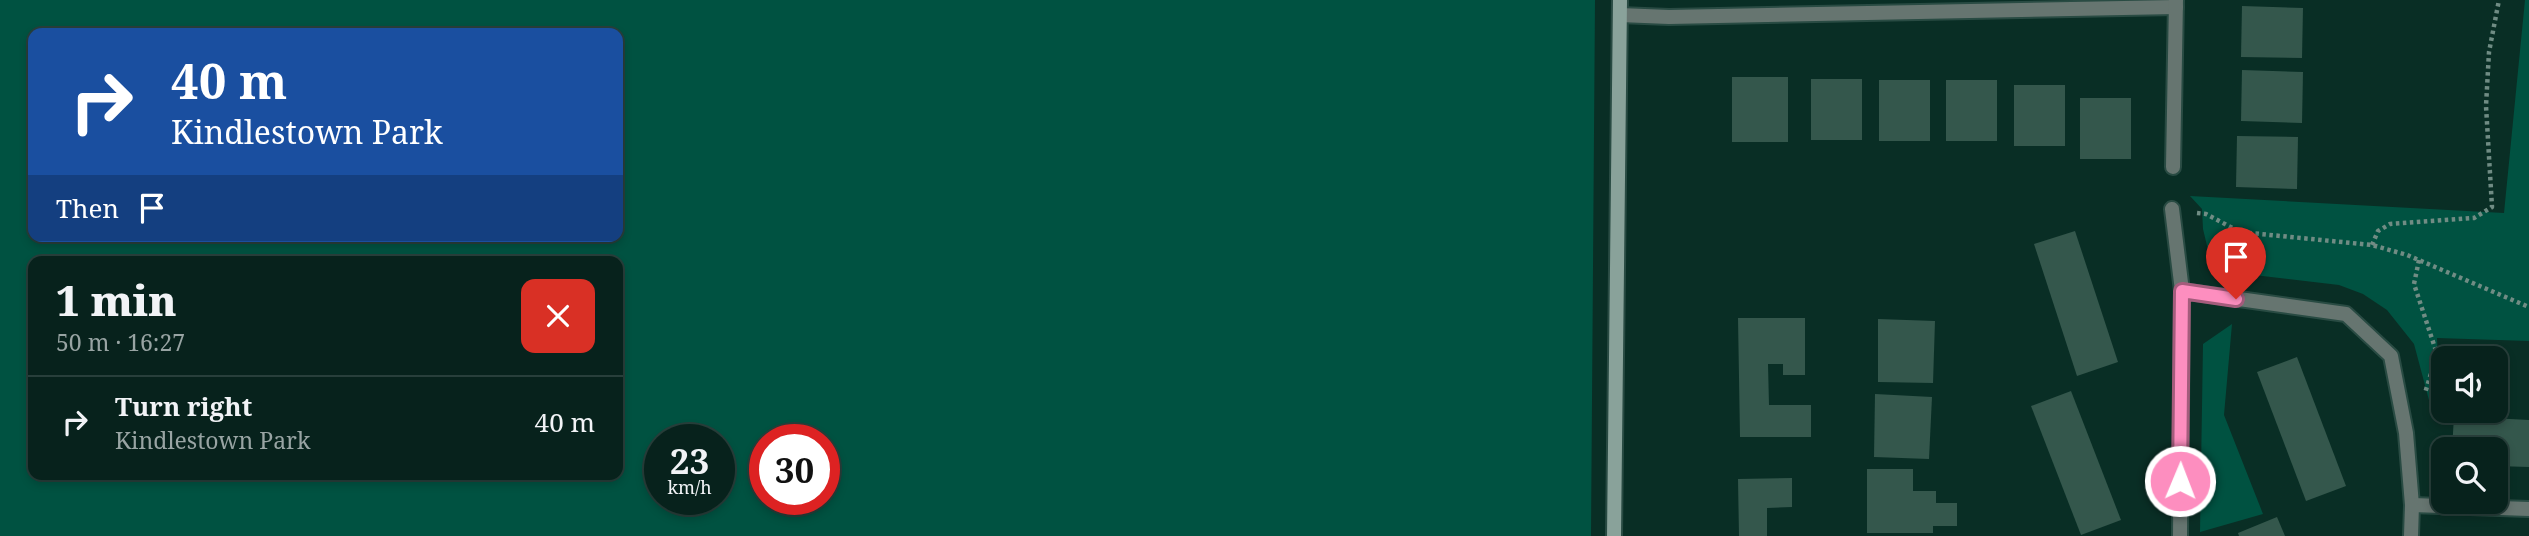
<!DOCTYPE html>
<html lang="en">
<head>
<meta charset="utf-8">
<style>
	:root { --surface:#07221c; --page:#152f29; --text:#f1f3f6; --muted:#98a4a3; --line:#283f3b }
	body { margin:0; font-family:"Noto Serif",serif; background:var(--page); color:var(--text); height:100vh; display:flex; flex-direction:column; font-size:26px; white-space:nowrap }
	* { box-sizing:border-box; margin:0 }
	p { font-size:23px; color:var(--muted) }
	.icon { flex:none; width:38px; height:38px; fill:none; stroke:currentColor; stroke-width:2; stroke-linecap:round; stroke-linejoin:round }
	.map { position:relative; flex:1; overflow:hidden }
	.panel { position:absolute; left:28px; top:256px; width:595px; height:224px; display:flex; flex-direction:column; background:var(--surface); border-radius:14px; box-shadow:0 4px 10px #0003,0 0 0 2px var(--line) }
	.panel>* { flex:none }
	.hud { position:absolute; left:28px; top:28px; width:595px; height:214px; border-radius:14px; box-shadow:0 4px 10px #0003,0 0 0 2px var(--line); background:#1a4fa0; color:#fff; overflow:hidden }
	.controls { position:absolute; left:2431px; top:346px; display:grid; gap:14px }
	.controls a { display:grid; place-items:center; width:77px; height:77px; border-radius:14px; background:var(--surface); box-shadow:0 4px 10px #0003,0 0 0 2px var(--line); font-size:35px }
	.speed { position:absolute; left:644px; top:424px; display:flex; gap:14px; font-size:35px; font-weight:700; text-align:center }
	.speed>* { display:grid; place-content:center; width:91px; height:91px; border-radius:50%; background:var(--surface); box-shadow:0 4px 10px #0003,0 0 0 2px var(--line); line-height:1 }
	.speed small { font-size:18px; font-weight:400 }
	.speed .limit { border:10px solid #d22; background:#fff; color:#111 }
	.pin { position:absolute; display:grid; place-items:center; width:60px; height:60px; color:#fff; margin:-72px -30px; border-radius:50% 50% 50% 0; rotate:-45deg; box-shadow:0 0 7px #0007 }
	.pin .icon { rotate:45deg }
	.me { position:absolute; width:77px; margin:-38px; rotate:1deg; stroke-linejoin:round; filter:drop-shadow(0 0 5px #0008) }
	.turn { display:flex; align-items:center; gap:24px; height:147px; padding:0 28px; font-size:32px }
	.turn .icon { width:91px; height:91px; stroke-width:2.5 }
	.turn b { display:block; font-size:49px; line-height:60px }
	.then { display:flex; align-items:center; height:66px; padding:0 28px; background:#0003; gap:14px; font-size:26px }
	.round { display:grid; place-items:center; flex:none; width:74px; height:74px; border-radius:14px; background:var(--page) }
	.head { display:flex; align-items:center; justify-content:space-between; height:119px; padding:0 28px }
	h1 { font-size:42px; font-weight:800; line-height:52px }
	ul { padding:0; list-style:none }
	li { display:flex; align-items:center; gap:21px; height:91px; padding:0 28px; border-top:2px solid var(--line) }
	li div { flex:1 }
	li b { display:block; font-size:26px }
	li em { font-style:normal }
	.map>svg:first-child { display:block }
	.green { fill:#005241; fill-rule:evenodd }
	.building { fill:#34574c }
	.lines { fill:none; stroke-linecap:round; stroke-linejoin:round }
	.minor-casing { stroke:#294b43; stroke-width:18 }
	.secondary-casing { stroke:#294b43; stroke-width:18 }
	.path { stroke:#708c84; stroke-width:4.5; stroke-dasharray:3.5 3.5; stroke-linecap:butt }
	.minor { stroke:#667570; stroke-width:14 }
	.secondary { stroke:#89a29a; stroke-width:14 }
	.route-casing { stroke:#a45c7c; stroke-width:18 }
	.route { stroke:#fd8ebf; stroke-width:12 }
</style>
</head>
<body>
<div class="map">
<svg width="2529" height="536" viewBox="0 0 2529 536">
	<rect width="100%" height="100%" fill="#092e25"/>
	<g class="green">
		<path d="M0,0h1595l-4,536h-1591zM33,33h585v203h-585zM33,261h585v213h-585zM719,439v60h-59v-60zM824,439v60h-59v-60z"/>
		<path d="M2525,0h4v341l-92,-3 3,66h-10l-16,-60 -27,-34 -24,-16 -24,-9 -102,-12 -29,-23 -5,-21 -1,-20 -12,-13 314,17z"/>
		<path d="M2232,324l-8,91 39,99 -63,18 3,-188z"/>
	</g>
	<g class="building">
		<path d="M2242,6l61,2 -1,50 -61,-1z"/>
		<path d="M2242,70l61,2 -1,51 -61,-2z"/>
		<rect x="1732" y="77" width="56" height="65"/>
		<rect x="1811" y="79" width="51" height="61"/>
		<rect x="1879" y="80" width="51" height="61"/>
		<rect x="1946" y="80" width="51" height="61"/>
		<rect x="2014" y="85" width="51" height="61"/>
		<rect x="2080" y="98" width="51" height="61"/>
		<path d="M2237,136l61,1 -1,52 -61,-2z"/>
		<path d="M2075,231l43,131 -41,14 -43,-132z"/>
		<path d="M1738,318h67v57h-22v-11h-15l1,41h42v32h-71z"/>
		<path d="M1878,319l57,2 -2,62 -55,-1z"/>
		<path d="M2297,357l49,129 -40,15 -49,-129z"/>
		<path d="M2071,391l50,129 -40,15 -50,-129z"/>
		<path d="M1875,394l57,3 -3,62 -55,-2z"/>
		<path d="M2454,416l75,4v47l-33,-1v-16h-44z"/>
		<path d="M1867,469h46v22h23v12h21v23h-24v7h-66z"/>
		<path d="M1792,478v29l-25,1v28h-28l-1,-57z"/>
		<path d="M2277,517l8,19h-46l-1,-3z"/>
	</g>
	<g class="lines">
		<defs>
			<g id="minor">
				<path d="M1620,15l49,2 507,-10"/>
				<path d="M2173,167l3,-167"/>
				<path d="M2172,209l10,82 -2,245"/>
				<path d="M2182,291l164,23 45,42 15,77 6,72 -1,31"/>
				<path d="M2412,505l117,4"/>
			</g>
			<path id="secondary" d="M1614,536l6,-536"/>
		</defs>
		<use href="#minor" class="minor-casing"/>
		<use href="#secondary" class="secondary-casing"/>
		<g class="path">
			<path d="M2197,213l9,1 34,18 132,13 35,10 122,52"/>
			<path d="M2372,245l6,-14 12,-7 84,-6 18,-11 -6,-101 3,-54 10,-52"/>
			<path d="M2419,260l-5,24 23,70 -12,39"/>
		</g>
		<use href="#minor" class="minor"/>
		<use href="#secondary" class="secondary"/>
	</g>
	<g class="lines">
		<defs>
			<path id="route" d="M2180,481l2,-190 54,8"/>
		</defs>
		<use href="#route" class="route-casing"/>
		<use href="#route" class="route"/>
	</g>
</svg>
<div class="controls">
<a><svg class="icon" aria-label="sound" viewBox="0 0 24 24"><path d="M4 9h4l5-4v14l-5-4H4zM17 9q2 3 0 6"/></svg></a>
<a><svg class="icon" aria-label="search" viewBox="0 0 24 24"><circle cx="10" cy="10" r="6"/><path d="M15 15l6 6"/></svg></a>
</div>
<div class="speed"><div>23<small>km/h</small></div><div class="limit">30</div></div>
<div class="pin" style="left:2236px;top:299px;background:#d93025"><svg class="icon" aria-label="arrive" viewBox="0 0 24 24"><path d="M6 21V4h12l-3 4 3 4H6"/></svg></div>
<svg class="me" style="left:2180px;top:481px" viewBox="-20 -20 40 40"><circle r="17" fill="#fd8ebf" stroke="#fff" stroke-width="3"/><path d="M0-11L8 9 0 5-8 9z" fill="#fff"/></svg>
<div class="hud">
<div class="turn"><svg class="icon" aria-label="right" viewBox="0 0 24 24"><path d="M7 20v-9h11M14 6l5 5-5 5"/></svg><div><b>40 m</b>Kindlestown Park</div></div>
<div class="then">Then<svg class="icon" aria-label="arrive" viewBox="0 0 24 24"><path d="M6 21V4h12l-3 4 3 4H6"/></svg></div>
</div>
<section class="panel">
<div class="head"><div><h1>1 min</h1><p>50 m · 16:27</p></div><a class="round" style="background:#d93025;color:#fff"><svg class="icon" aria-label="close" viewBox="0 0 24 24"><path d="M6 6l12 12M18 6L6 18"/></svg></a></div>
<ul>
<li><svg class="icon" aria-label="right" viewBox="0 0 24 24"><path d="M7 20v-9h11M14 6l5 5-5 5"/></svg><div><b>Turn right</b><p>Kindlestown Park</p></div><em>40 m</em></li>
</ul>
</section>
</div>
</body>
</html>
